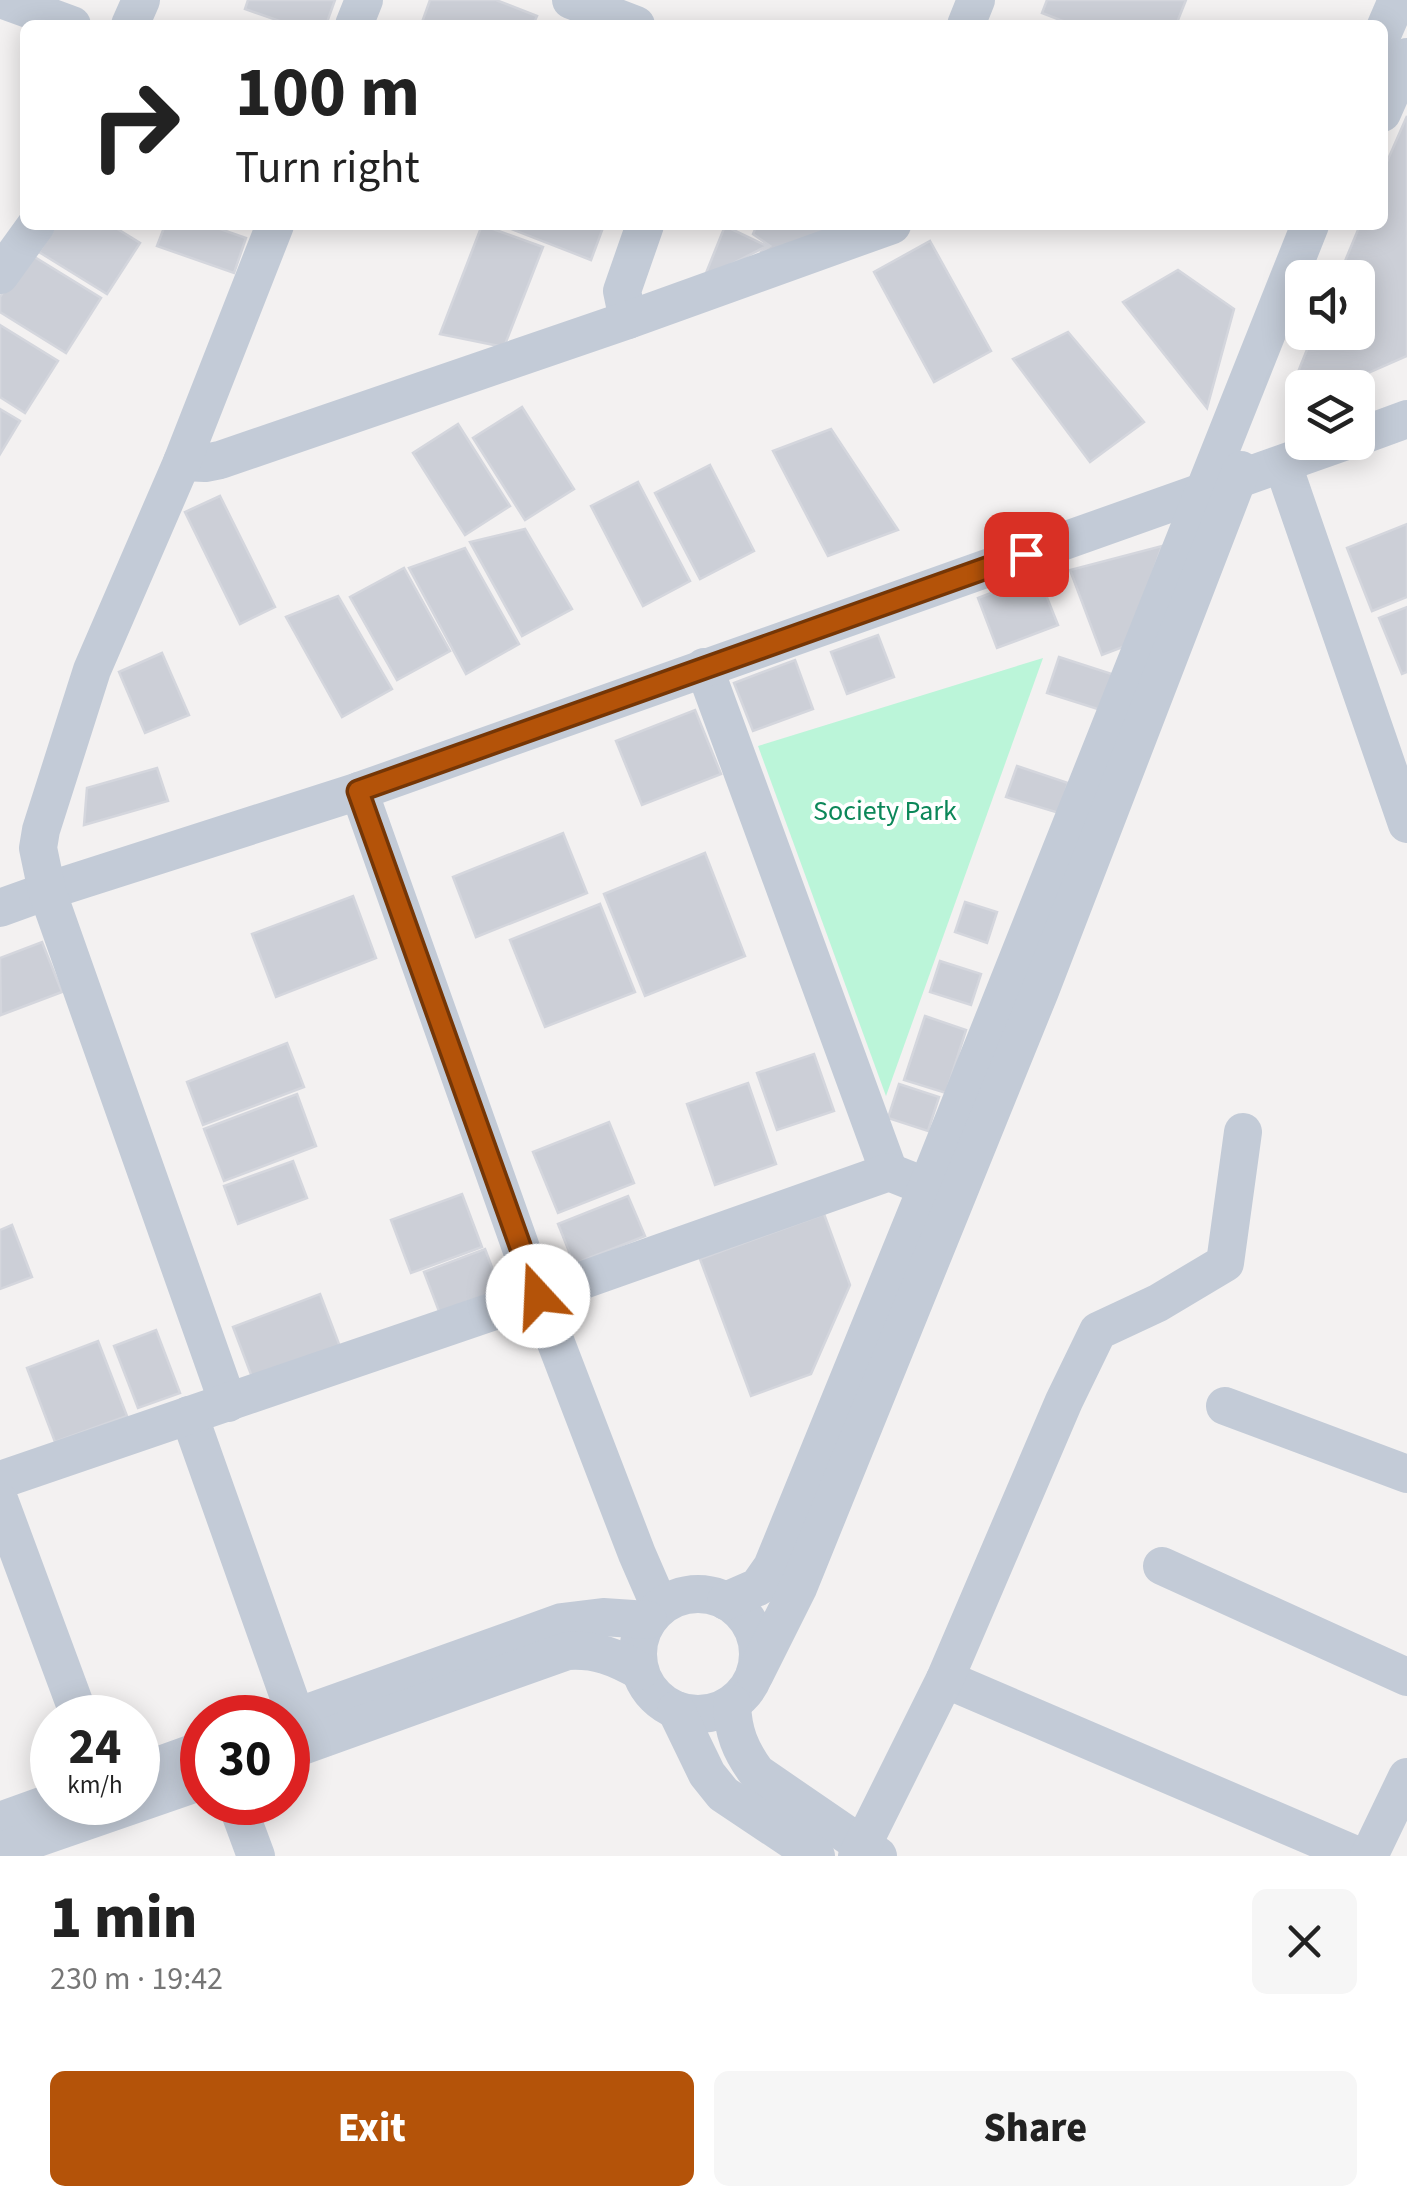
<!DOCTYPE html>
<html lang="en">
<head>
<meta charset="utf-8">
<style>
	:root { --surface:#fff; --page:#f6f6f6; --text:#222; --muted:#767676; --accent:#b45309 }
	body { margin:0; font-family:"Source Sans 3",sans-serif; background:var(--page); color:var(--text); height:100vh; display:flex; flex-direction:column; font-size:38px; white-space:nowrap }
	* { box-sizing:border-box; margin:0 }
	p { font-size:32px; color:var(--muted) }
	.icon { flex:none; width:55px; height:55px; fill:none; stroke:currentColor; stroke-width:2; stroke-linecap:round; stroke-linejoin:round }
	.map { position:relative; height:1856px; overflow:hidden }
	.drawer { display:flex; flex-direction:column; background:var(--surface); flex:1 }
	.drawer>* { flex:none }
	.guide { position:absolute; left:20px; top:20px; width:1368px; height:210px; border-radius:15px; box-shadow:0 5px 25px #0003; background:#fff; color:var(--text); overflow:hidden }
	.tools { position:absolute; left:1285px; top:260px; display:grid; gap:20px }
	.tools a { display:grid; place-items:center; width:90px; height:90px; border-radius:15px; background:var(--surface); box-shadow:0 5px 25px #0003; font-size:50px }
	.speed { position:absolute; left:30px; top:1695px; display:flex; gap:20px; font-size:50px; font-weight:700; text-align:center }
	.speed>* { display:grid; place-content:center; width:130px; height:130px; border-radius:50%; background:var(--surface); box-shadow:0 5px 25px #0003; line-height:1 }
	.speed small { font-size:25px; font-weight:400 }
	.speed .limit { border:15px solid #d22; background:#fff; color:#111 }
	.pin { position:absolute; display:grid; place-items:center; width:85px; height:85px; color:#fff; margin:-42px; border-radius:20px; box-shadow:0 5px 15px #0006 }
	.me { position:absolute; width:110px; margin:-55px; rotate:340deg; stroke-linejoin:round; filter:drop-shadow(0 0 8px #0008) }
	.turn { display:flex; align-items:center; gap:35px; height:210px; padding:0 50px; font-size:45px }
	.turn .icon { width:130px; height:130px; stroke-width:2.5 }
	.turn b { display:block; font-size:70px; line-height:85px }
	.round { display:grid; place-items:center; flex:none; width:105px; height:105px; border-radius:15px; background:var(--page) }
	.head { display:flex; align-items:center; justify-content:space-between; height:170px; padding:0 50px }
	h1 { font-size:60px; font-weight:800; line-height:75px }
	.button { display:flex; gap:20px; margin-top:auto; padding:20px 50px }
	.button a { flex:1; height:115px; border-radius:15px; background:var(--accent); color:#fff; font-size:40px; font-weight:800; line-height:115px; text-align:center }
	.button a+a { background:var(--page); color:var(--text) }
	.map>svg:first-child { display:block }
	.green { fill:#bbf5d9 }
	.building { fill:#cccfd7; stroke:#d4d6dd; stroke-width:2.5 }
	.lines { fill:none; stroke-linecap:round; stroke-linejoin:round }
	.minor { stroke:#c3cbd7; stroke-width:38 }
	.route-casing { stroke:#753606; stroke-width:25 }
	.route { stroke:#b45309; stroke-width:18 }
	.labels { text-anchor:middle; dominant-baseline:central; stroke-width:8; stroke-linejoin:round; paint-order:stroke }
	.park-label { font-size:28px; fill:#0c8759; stroke:#fff }
</style>
</head>
<body>
<div class="map">
<svg width="1407" height="1856" viewBox="0 0 1407 1856">
	<rect width="100%" height="100%" fill="#f3f1f1"/>
	<path class="green" d="M1043,658l-157,438 -128,-350z"/>
	<g class="building">
		<path d="M248,0h87l-9,25h-35l-46,-16z"/>
		<path d="M430,0h66l41,16 -4,9h-112z"/>
		<path d="M1047,0h139l-10,25h-103l-31,-12z"/>
		<path d="M1407,116v240l-73,32 -36,-16 16,-40h44v-54h-20l22,-53h22v-52z"/>
		<path d="M56,225h55l29,18 -33,51 -68,-42z"/>
		<path d="M165,225h44l37,13 -12,35 -77,-27z"/>
		<path d="M482,225l61,22 -39,100 -64,-13z"/>
		<path d="M501,225h103l-13,35z"/>
		<path d="M757,225h65l21,8 -76,31 -6,-12 9,-6 -17,-12z"/>
		<path d="M725,226l42,20 -63,32z"/>
		<path d="M930,241l61,110 -57,31 -60,-110z"/>
		<path d="M28,253l73,45 -35,55 -66,-41v-15z"/>
		<path d="M1178,270l56,39 -27,99 -84,-106z"/>
		<path d="M0,325l58,36 -33,52 -25,-16z"/>
		<path d="M1068,332l76,90 -54,40 -77,-103z"/>
		<path d="M522,407l52,82 -49,31 -52,-82z"/>
		<path d="M0,409l20,12 -20,33z"/>
		<path d="M458,424l52,82 -45,29 -52,-82z"/>
		<path d="M831,429l67,101 -70,26 -55,-105z"/>
		<path d="M710,465l44,86 -54,28 -45,-86z"/>
		<path d="M638,482l52,99 -47,25 -52,-100z"/>
		<path d="M220,496l55,111 -35,17 -55,-112z"/>
		<path d="M1407,524v73l-35,14 -25,-63z"/>
		<path d="M525,529l47,80 -50,27 -52,-94z"/>
		<path d="M1162,546l-34,99 -26,10 -32,-85z"/>
		<path d="M465,548l54,96 -53,30 -57,-106z"/>
		<path d="M404,568l46,83 -53,29 -47,-83z"/>
		<path d="M1038,575l20,50 -61,23 -19,-50z"/>
		<path d="M338,596l54,93 -50,28 -56,-100z"/>
		<path d="M1407,607v65l-5,2 -23,-56z"/>
		<path d="M878,635l16,42 -47,17 -16,-42z"/>
		<path d="M162,653l27,62 -44,18 -26,-61z"/>
		<path d="M1059,657l59,19 -11,36 -60,-19z"/>
		<path d="M795,660l18,49 -60,22 -19,-48z"/>
		<path d="M695,710l26,64 -79,31 -26,-64z"/>
		<path d="M1017,766l51,17 -9,30 -53,-16z"/>
		<path d="M157,768l11,33 -84,24 3,-37z"/>
		<path d="M563,833l24,60 -111,44 -23,-60z"/>
		<path d="M705,853l40,103 -100,40 -41,-102z"/>
		<path d="M353,896l23,62 -100,39 -24,-63z"/>
		<path d="M965,902l32,10 -10,31 -32,-11z"/>
		<path d="M600,904l35,88 -90,35 -35,-87z"/>
		<path d="M42,942l20,50 -61,23 -1,-57z"/>
		<path d="M940,961l41,13 -10,31 -41,-13z"/>
		<path d="M925,1016l41,14 -20,63 -42,-13z"/>
		<path d="M287,1043l17,44 -101,38 -16,-43z"/>
		<path d="M814,1054l20,57 -57,19 -20,-57z"/>
		<path d="M748,1083l28,81 -61,21 -28,-81z"/>
		<path d="M899,1084l40,13 -11,34 -40,-13z"/>
		<path d="M297,1094l19,52 -92,35 -20,-52z"/>
		<path d="M609,1122l25,61 -76,30 -25,-61z"/>
		<path d="M293,1161l14,37 -69,26 -14,-38z"/>
		<path d="M462,1194l20,53 -71,26 -20,-53z"/>
		<path d="M628,1196l17,40 -71,28 -16,-40z"/>
		<path d="M824,1214l26,71 -39,89 -60,22 -51,-137z"/>
		<path d="M12,1225l20,52 -32,12v-59z"/>
		<path d="M485,1249l18,47 -61,23 -18,-47z"/>
		<path d="M320,1294l22,58 -87,33 -22,-58z"/>
		<path d="M156,1330l24,63 -42,15 -24,-62z"/>
		<path d="M98,1341l29,75 -72,26 -28,-74z"/>
	</g>
	<g class="lines">
		<g class="minor">
			<path d="M3,0l69,25"/>
			<path d="M571,0l65,25"/>
			<path d="M130,25l11,-25"/>
			<path d="M354,25l10,-25"/>
			<path d="M966,25l10,-25"/>
			<path d="M1382,35l15,-35"/>
			<path d="M1382,113l25,-56"/>
			<path d="M0,275l36,-50"/>
			<path d="M628,320l-6,-29 23,-66"/>
			<path d="M1358,437l49,-18"/>
			<path d="M182,462l23,1 15,-3 408,-140 264,-95"/>
			<path d="M1283,465l124,359"/>
			<path d="M704,667l185,505"/>
			<path d="M359,791l179,505 99,258 23,53"/>
			<path d="M0,908l47,-17 312,-100 984,-349"/>
			<path d="M228,1403l-181,-512 -9,-43 3,-18 51,-160 90,-208 93,-237"/>
			<path d="M1225,1406l182,68"/>
			<path d="M189,1415l107,302"/>
			<path d="M0,1480l538,-184 351,-124 38,15"/>
			<path d="M0,1502l80,216"/>
			<path d="M1162,1566l245,111"/>
			<circle cx="698" cy="1654" r="60"/>
			<path d="M726,1601l32,-14 14,-20 155,-380 383,-962"/>
			<path d="M755,1674l43,-86 152,-375 90,-222 201,-521"/>
			<path d="M945,1679l413,177"/>
			<path d="M732,1704c1,28 8,46 25,69l121,83"/>
			<path d="M676,1710l31,64 16,20 93,62"/>
			<path d="M288,1720l274,-98 41,-5 45,3"/>
			<path d="M288,1751l279,-100c29,-2 48,6 73,20"/>
			<path d="M138,1773l64,-23"/>
			<path d="M236,1802l20,54"/>
			<path d="M0,1821l53,-19"/>
			<path d="M0,1851l202,-70"/>
			<path d="M857,1856l88,-177 119,-278 34,-70 60,-28 67,-40 18,-131"/>
			<path d="M1369,1856l38,-79"/>
		</g>
	</g>
	<g class="lines">
		<defs>
			<path id="route" d="M538,1296l-180,-505 668,-237"/>
		</defs>
		<use href="#route" class="route-casing"/>
		<use href="#route" class="route"/>
	</g>
	<g class="labels">
		<g class="park-label">
			<text x="885" y="811">Society Park</text>
		</g>
	</g>
</svg>
<div class="tools">
<a><svg class="icon" aria-label="sound" viewBox="0 0 24 24"><path d="M4 9h4l5-4v14l-5-4H4zM17 9q2 3 0 6"/></svg></a>
<a><svg class="icon" aria-label="layers" viewBox="0 0 24 24"><path d="M12 4l9 5-9 5-9-5zM3 14l9 5 9-5"/></svg></a>
</div>
<div class="speed"><div>24<small>km/h</small></div><div class="limit">30</div></div>
<div class="pin" style="left:1026px;top:554px;background:#d93025"><svg class="icon" aria-label="arrive" viewBox="0 0 24 24"><path d="M6 21V4h12l-3 4 3 4H6"/></svg></div>
<svg class="me" style="left:538px;top:1296px" viewBox="-20 -20 40 40"><circle r="19" fill="#fff"/><path d="M0-13L10 11 0 6-10 11z" fill="#b45309"/></svg>
<div class="guide">
<div class="turn"><svg class="icon" aria-label="right" viewBox="0 0 24 24"><path d="M7 20v-9h11M14 6l5 5-5 5"/></svg><div><b>100 m</b>Turn right</div></div>
</div>
</div>
<section class="drawer">
<div class="head"><div><h1>1 min</h1><p>230 m · 19:42</p></div><a class="round"><svg class="icon" aria-label="close" viewBox="0 0 24 24"><path d="M6 6l12 12M18 6L6 18"/></svg></a></div>
<div class="button"><a>Exit</a><a>Share</a></div>
</section>
</body>
</html>
